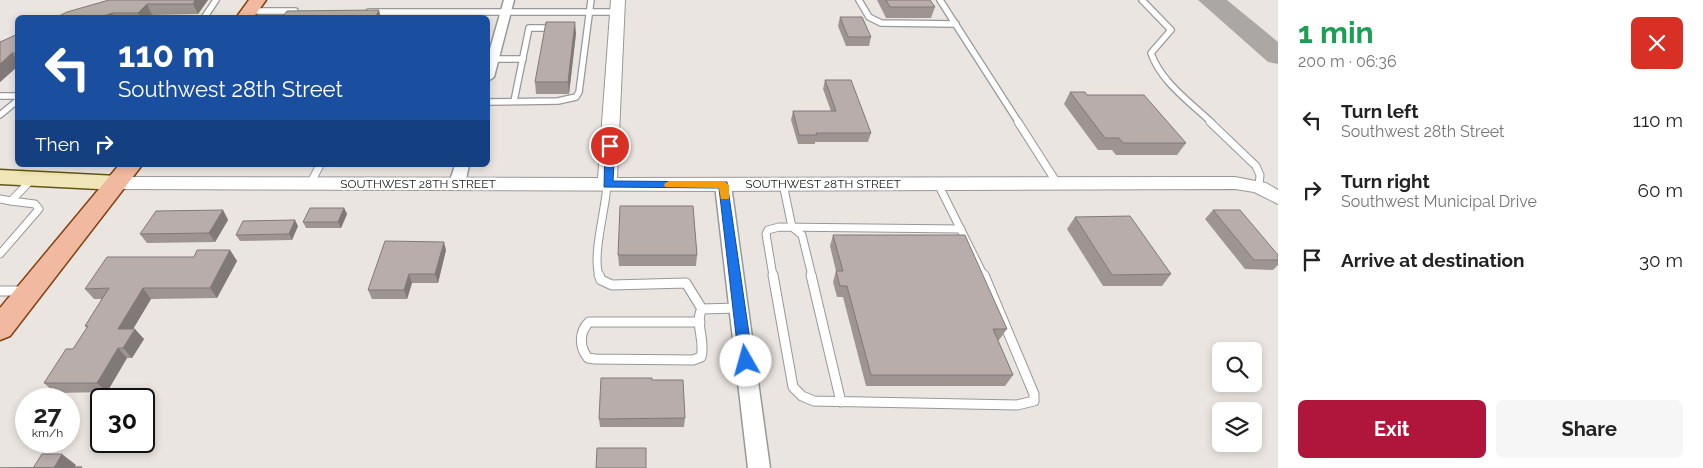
<!DOCTYPE html>
<html lang="en">
<head>
<meta charset="utf-8">
<style>
	:root { --surface:#fff; --page:#f6f6f6; --text:#222; --muted:#767676; --accent:#b0153b }
	body { margin:0; font-family:Raleway,sans-serif; background:var(--page); color:var(--text); height:100vh; display:flex; flex-direction:column; font-size:19px; white-space:nowrap }
	* { box-sizing:border-box; margin:0 }
	p { font-size:16px; color:var(--muted) }
	.icon { flex:none; width:28px; height:28px; fill:none; stroke:currentColor; stroke-width:2; stroke-linecap:round; stroke-linejoin:round }
	.map { position:relative; flex:1; overflow:hidden }
	.details { display:flex; flex-direction:column; background:var(--surface); width:425px }
	.details>* { flex:none }
	.hud { position:absolute; left:15px; top:15px; width:475px; height:152px; border-radius:8px; box-shadow:0 2px 8px #0003; background:#1a4fa0; color:#fff; overflow:hidden }
	.tools { position:absolute; left:1212px; top:342px; display:grid; gap:10px }
	.tools a { display:grid; place-items:center; width:50px; height:50px; border-radius:8px; background:var(--surface); box-shadow:0 2px 8px #0003; font-size:25px }
	.speed { position:absolute; left:15px; top:388px; display:flex; gap:10px; font-size:25px; font-weight:700; text-align:center }
	.speed>* { display:grid; place-content:center; width:65px; height:65px; border-radius:50%; background:var(--surface); box-shadow:0 2px 8px #0003; line-height:1 }
	.speed small { font-size:12px; font-weight:400 }
	.speed .limit { border:2px solid #111; border-radius:8px; background:#fff; color:#111 }
	.pin { position:absolute; display:grid; place-items:center; width:42px; height:42px; color:#fff; margin:-21px; border:2px solid #fff; border-radius:50%; box-shadow:0 1px 5px #0007 }
	.me { position:absolute; width:55px; margin:-28px; rotate:353deg; stroke-linejoin:round; filter:drop-shadow(0 0 4px #0008) }
	.turn { display:flex; align-items:center; gap:18px; height:105px; padding:0 20px; font-size:22px }
	.turn .icon { width:65px; height:65px; stroke-width:2.5 }
	.turn b { display:block; font-size:35px; line-height:42px }
	.then { display:flex; align-items:center; height:48px; padding:0 20px; background:#0003; gap:10px; font-size:19px }
	.round { display:grid; place-items:center; flex:none; width:52px; height:52px; border-radius:8px; background:var(--page) }
	.headline { display:flex; align-items:center; justify-content:space-between; height:85px; padding:0 20px }
	h1 { font-size:30px; font-weight:700; line-height:38px; color:#1e9e55 }
	.primary-button { display:flex; gap:10px; margin-top:auto; padding:10px 20px }
	.primary-button a { flex:1; height:58px; border-radius:8px; background:var(--accent); color:#fff; font-size:20px; font-weight:700; line-height:58px; text-align:center }
	.primary-button a+a { background:var(--page); color:var(--text) }
	ul { padding:0; list-style:none }
	li { display:flex; align-items:center; gap:15px; height:70px; padding:0 20px }
	li div { flex:1 }
	li b { display:block; font-size:19px }
	li em { font-style:normal }
	main { display:flex; flex:1; min-height:0 }
	.map>svg:first-child { display:block }
	.lines { fill:none; stroke-linecap:round; stroke-linejoin:round }
	.taxiway { fill:#aaa7a5; fill-rule:evenodd }
	.service-far2-casing { stroke:#989898; stroke-width:8 }
	.service-far1-casing { stroke:#989898; stroke-width:9 }
	.service-casing { stroke:#989898; stroke-width:11 }
	.minor-casing { stroke:#989898; stroke-width:3 }
	.tertiary-casing { stroke:#989898; stroke-width:2 }
	.secondary-casing { stroke:#635810; stroke-width:3 }
	.primary-casing { stroke:#82400f; stroke-width:3 }
	.service-far2 { stroke:#fff; stroke-width:5.5 }
	.service-far1 { stroke:#fff; stroke-width:7 }
	.service { stroke:#fff; stroke-width:9 }
	.minor { fill:#fff; fill-rule:evenodd }
	.tertiary { fill:#fff; fill-rule:evenodd }
	.secondary { fill:#f1e6b9; fill-rule:evenodd }
	.primary { fill:#f1baa0; fill-rule:evenodd }
	.wall { fill:#9e9593 }
	.shaded-wall { fill:#817978 }
	.building { fill:#b8adab; stroke:#817978 }
	.route { fill:#1a73e8; stroke:#114b97 }
	.slow { fill:#f59e0b }
	.labels { text-anchor:middle; dominant-baseline:central; stroke-width:4.5; stroke-linejoin:round; paint-order:stroke }
	.street-label { font-size:12px; fill:#1b1b1b; stroke:#fff }
</style>
</head>
<body>
<main>
<div class="map">
<svg width="1278" height="468" viewBox="0 0 1278 468">
	<rect width="100%" height="100%" fill="#ebe5e1"/>
	<g class="lines">
		<path class="taxiway" d="M1198,0h29l51,42v22l-10,-2z"/>
		<defs>
			<g id="service-far2">
				<path d="M859,0l10,17 12,6 75,1"/>
				<path d="M940,0l79,123"/>
				<path d="M1142,0l29,30 -20,23c10,29 39,49 61,70"/>
				<path d="M249,11h46"/>
				<path d="M369,12h249"/>
				<path d="M204,18l12,-18"/>
				<path d="M493,59h30"/>
				<path d="M0,96h18"/>
				<path d="M514,101l15,-73h25"/>
				<path d="M488,102l70,-1 18,-4 3,-5 12,-92"/>
				<path d="M0,115l18,-15"/>
			</g>
			<g id="service-far1">
				<path d="M1018,122l39,61"/>
				<path d="M1210,122l46,44 4,9 -1,12"/>
				<path d="M310,184l10,-19"/>
				<path d="M783,184l9,43 10,8 10,41"/>
				<path d="M938,184l46,92"/>
				<path d="M0,199l11,2"/>
				<path d="M0,254l39,-45 -4,-5 -24,-3 21,-22"/>
				<path d="M599,276c-7,-23 7,-67 8,-92"/>
				<path d="M773,276l-7,-42 2,-4 11,-3 182,2"/>
			</g>
			<g id="service">
				<path d="M599,275l2,5 11,5 74,-2 16,26"/>
				<path d="M773,275l20,112 9,9 12,5 203,4 17,-4v-7l-50,-119"/>
				<path d="M811,275l30,127"/>
				<path d="M0,291h22"/>
				<path d="M700,322h-111c-10,10 -10,25 -1,36l7,1 98,1 8,-3c5,-15 -7,-35 1,-48l35,-1"/>
			</g>
			<g id="minor">
				<path d="M504,0h10l-20,77 -6,4v-25z"/>
				<path d="M455,165h14l-4,19 -8,5 -8,-5z"/>
				<path d="M723,180l8,5 39,283h-22l-33,-283z"/>
			</g>
			<path id="tertiary" d="M611,0h14l-8,178 618,-1 31,6 12,7v14l-24,-12 -19,-3 -512,2 -605,-2 -7,-2 -2,-4 2,-4 7,-2 480,1z"/>
			<path id="secondary" d="M0,170l118,6 7,2 3,5 -3,5 -7,2 -118,-6z"/>
			<g id="primary">
				<path d="M249,0h17l-13,18h-17z"/>
				<path d="M119,165h23l-132,171 -10,4v-32z"/>
			</g>
		</defs>
		<use href="#service-far2" class="service-far2-casing"/>
		<use href="#service-far1" class="service-far1-casing"/>
		<use href="#service" class="service-casing"/>
		<use href="#minor" class="minor-casing"/>
		<use href="#tertiary" class="tertiary-casing"/>
		<use href="#secondary" class="secondary-casing"/>
		<use href="#primary" class="primary-casing"/>
		<use href="#service-far2" class="service-far2"/>
		<use href="#service-far1" class="service-far1"/>
		<use href="#service" class="service"/>
		<use href="#minor" class="minor"/>
		<use href="#tertiary" class="tertiary"/>
		<use href="#secondary" class="secondary"/>
		<use href="#primary" class="primary"/>
	</g>
	<g class="wall">
		<path d="M109,0h99l-10,14 -46,1 -2,3h-95z"/>
		<path d="M877,0h53l5,7 -4,11h-45z"/>
		<path d="M840,17l31,20 -2,9h-23l-8,-20z"/>
		<path d="M576,33l-7,61h-33l-1,-12z"/>
		<path d="M18,34v32l-18,16v-40z"/>
		<path d="M825,80l46,53 -3,9h-53v2h-17l-7,-24 2,-9h38l-8,-22z"/>
		<path d="M1070,92l17,3 99,48 -9,12h-61l-4,-5h-14l-34,-46z"/>
		<path d="M344,208l3,6 -6,14h-35l-3,-6z"/>
		<path d="M223,210l5,10 -13,22 -68,1 -7,-9z"/>
		<path d="M1213,210l65,45v10l-5,5 -28,-1 -40,-50z"/>
		<path d="M1075,217l96,57 -9,12h-59l-36,-57z"/>
		<path d="M298,226l-6,14 -52,1 -4,-6z"/>
		<path d="M833,235l174,94 -8,11h-1l15,35 -8,11h-139l-23,-89h-6l-4,-15 3,-11 -6,-25z"/>
		<path d="M230,250l7,11 -20,37 -66,1 -18,30 11,10 -12,19h-5l-20,34 -52,1 -11,-10 29,-34 14,-21 -2,-2 17,-27h-8l-9,-10 109,-32z"/>
		<path d="M446,250l-8,33h-26l-5,16h-35l-4,-9z"/>
		<path d="M618,255h79l-1,11h-77z"/>
		<path d="M652,380l33,38 -1,9h-84l-1,-8z"/>
	</g>
	<g class="shaded-wall">
		<path d="M195,0h13l-10,14 -5,-10z"/>
		<path d="M147,4l5,11 -2,3h-9l-3,-5z"/>
		<path d="M379,10l2,8h-6z"/>
		<path d="M112,13l3,5h-17z"/>
		<path d="M575,22l1,11 -7,61 -1,-12z"/>
		<path d="M12,53l6,8v5l-18,16v-18z"/>
		<path d="M344,208l3,6 -6,14 -3,-6z"/>
		<path d="M223,210l5,10 -13,22 -6,-9z"/>
		<path d="M295,220l3,6 -6,14 -3,-6z"/>
		<path d="M444,242l2,8 -8,33 -3,-9z"/>
		<path d="M230,250l7,11 -20,37 -7,-10z"/>
		<path d="M409,274l3,9 -5,16 -3,-9z"/>
		<path d="M143,288l8,11 -24,40 -9,-10z"/>
		<path d="M135,329l9,10 -12,19 -9,-10z"/>
		<path d="M118,348l9,10 -20,34 -10,-9z"/>
		<path d="M62,454l14,11 -2,3h-20z"/>
	</g>
	<g class="building">
		<path d="M109,0h86l-2,4h-46l-9,9h-26l-14,5h-43l12,-6z"/>
		<path d="M886,0h44l5,7h-45z"/>
		<path d="M379,10l-4,8h-93l5,-7z"/>
		<path d="M840,17h22l9,20h-23z"/>
		<path d="M546,22h29l-7,60h-33z"/>
		<path d="M18,34v19h-6l-12,11v-22z"/>
		<path d="M825,80h26l20,53h-55l1,2h-18l-6,-24h43z"/>
		<path d="M1070,92h15l2,3h57l42,48h-63l-4,-5h-14z"/>
		<path d="M620,206h73l4,49h-79z"/>
		<path d="M310,208h34l-6,14h-35z"/>
		<path d="M223,210l-14,23 -69,1 16,-23z"/>
		<path d="M1213,210h27l38,45v5h-24z"/>
		<path d="M1130,216l41,58 -59,1 -37,-58z"/>
		<path d="M295,220l-6,14 -53,1 7,-14z"/>
		<path d="M833,235h132l42,94h-14l20,46h-142l-24,-89h-7l-4,-15h7z"/>
		<path d="M385,241l59,1 -9,32h-26l-5,16h-36z"/>
		<path d="M197,250h33l-20,38h-67l-25,41h17l-12,19h-5l-21,35h-53l22,-34h7l15,-23h-3l24,-38 -24,1 22,-32h87z"/>
		<path d="M601,378h51v2h31l2,38 -86,1z"/>
		<path d="M597,448h49v20h-50z"/>
		<path d="M42,454h20l-8,14 28,-1 -82,1h33z"/>
	</g>
	<path class="route" d="M610,143l5,3 -2,35 114,1 26,179 -2,4h-10l-2,-4 -20,-173 -115,-1 1,-41z"/>
	<path class="slow" d="M669,181h55l5,4v14h-8l-2,-11 -54,-1 -1,-3z"/>
	<g class="labels">
		<g class="street-label">
			<text x="418" y="184">SOUTHWEST 28TH STREET</text>
			<text x="823" y="184">SOUTHWEST 28TH STREET</text>
		</g>
	</g>
</svg>
<div class="tools">
<a><svg class="icon" aria-label="search" viewBox="0 0 24 24"><circle cx="10" cy="10" r="6"/><path d="M15 15l6 6"/></svg></a>
<a><svg class="icon" aria-label="layers" viewBox="0 0 24 24"><path d="M12 4l9 5-9 5-9-5zM3 14l9 5 9-5"/></svg></a>
</div>
<div class="speed"><div>27<small>km/h</small></div><div class="limit">30</div></div>
<div class="pin" style="left:610px;top:146px;background:#d93025"><svg class="icon" aria-label="arrive" viewBox="0 0 24 24"><path d="M6 21V4h12l-3 4 3 4H6"/></svg></div>
<svg class="me" style="left:746px;top:361px" viewBox="-20 -20 40 40"><circle r="19" fill="#fff"/><path d="M0-13L10 11 0 6-10 11z" fill="#1a73e8"/></svg>
<div class="hud">
<div class="turn"><svg class="icon" aria-label="left" viewBox="0 0 24 24"><path d="M17 20v-9H6M10 6l-5 5 5 5"/></svg><div><b>110 m</b>Southwest 28th Street</div></div>
<div class="then">Then<svg class="icon" aria-label="right" viewBox="0 0 24 24"><path d="M7 20v-9h11M14 6l5 5-5 5"/></svg></div>
</div>
</div>
<section class="details">
<div class="headline"><div><h1>1 min</h1><p>200 m · 06:36</p></div><a class="round" style="background:#d93025;color:#fff"><svg class="icon" aria-label="close" viewBox="0 0 24 24"><path d="M6 6l12 12M18 6L6 18"/></svg></a></div>
<ul>
<li><svg class="icon" aria-label="left" viewBox="0 0 24 24"><path d="M17 20v-9H6M10 6l-5 5 5 5"/></svg><div><b>Turn left</b><p>Southwest 28th Street</p></div><em>110 m</em></li>
<li><svg class="icon" aria-label="right" viewBox="0 0 24 24"><path d="M7 20v-9h11M14 6l5 5-5 5"/></svg><div><b>Turn right</b><p>Southwest Municipal Drive</p></div><em>60 m</em></li>
<li><svg class="icon" aria-label="arrive" viewBox="0 0 24 24"><path d="M6 21V4h12l-3 4 3 4H6"/></svg><div><b>Arrive at destination</b></div><em>30 m</em></li>
</ul>
<div class="primary-button"><a>Exit</a><a>Share</a></div>
</section>
</main>
</body>
</html>
